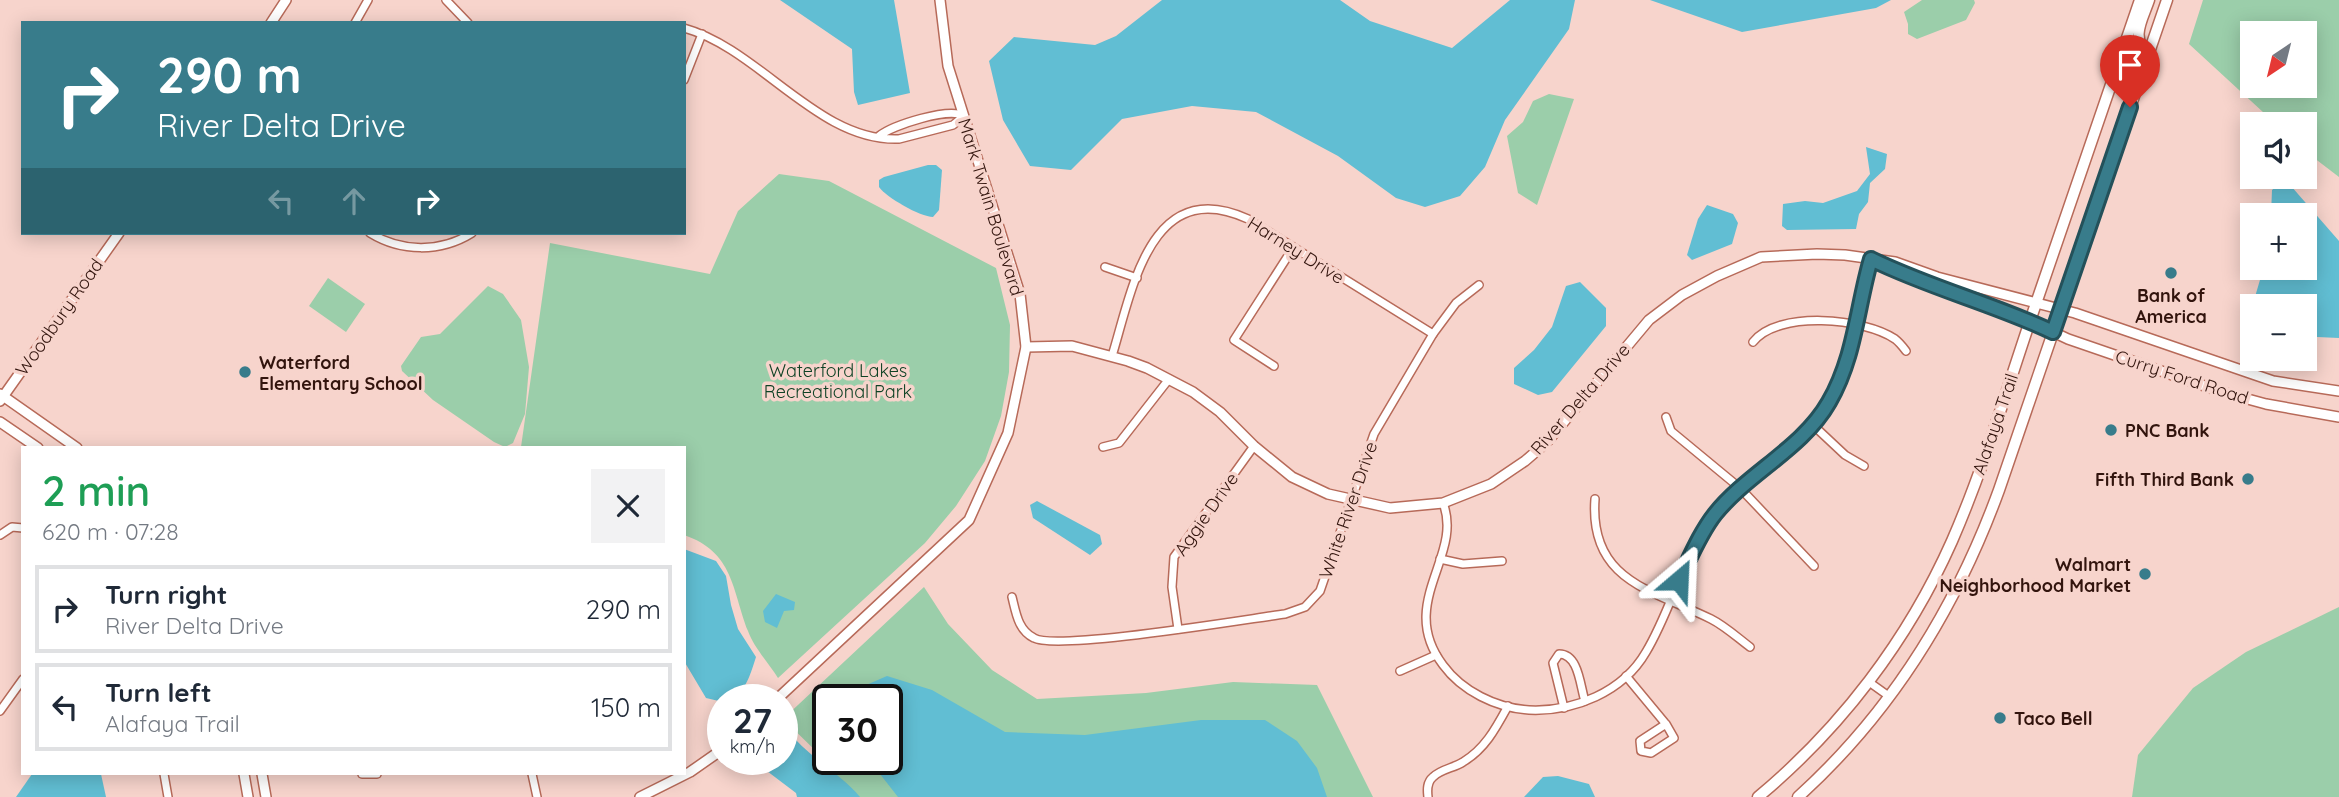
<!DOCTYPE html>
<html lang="en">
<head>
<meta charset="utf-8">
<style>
	:root { --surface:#fff; --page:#f2f2f3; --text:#1f2937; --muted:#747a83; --line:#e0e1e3 }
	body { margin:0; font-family:Quicksand,sans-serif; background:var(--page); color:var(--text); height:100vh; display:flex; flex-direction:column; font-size:26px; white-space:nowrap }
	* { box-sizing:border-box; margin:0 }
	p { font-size:23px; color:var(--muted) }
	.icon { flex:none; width:38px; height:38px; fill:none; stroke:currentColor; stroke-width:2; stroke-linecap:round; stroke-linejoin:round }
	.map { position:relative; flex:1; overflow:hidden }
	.drawer { position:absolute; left:21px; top:446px; width:665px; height:329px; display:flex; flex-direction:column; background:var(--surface); border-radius:0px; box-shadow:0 4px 18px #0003 }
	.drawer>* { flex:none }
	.hud { position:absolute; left:21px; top:21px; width:665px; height:214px; border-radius:0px; box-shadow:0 4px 18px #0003; background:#387c8b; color:#fff; overflow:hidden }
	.needle { width:46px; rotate:215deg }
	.buttons { position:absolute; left:2240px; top:21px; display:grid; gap:14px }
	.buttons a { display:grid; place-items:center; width:77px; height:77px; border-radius:0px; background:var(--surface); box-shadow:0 4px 18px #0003; font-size:35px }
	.speed { position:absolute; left:707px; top:684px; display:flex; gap:14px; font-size:35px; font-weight:700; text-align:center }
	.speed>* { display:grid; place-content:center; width:91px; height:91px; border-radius:50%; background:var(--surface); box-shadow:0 4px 18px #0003; line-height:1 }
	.speed small { font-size:18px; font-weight:400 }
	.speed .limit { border:4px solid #111; border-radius:10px; background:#fff; color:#111 }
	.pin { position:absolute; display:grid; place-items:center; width:60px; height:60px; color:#fff; margin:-72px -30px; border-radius:50% 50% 50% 0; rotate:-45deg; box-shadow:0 0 7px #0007 }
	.pin .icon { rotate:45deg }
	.me { position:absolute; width:77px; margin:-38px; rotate:26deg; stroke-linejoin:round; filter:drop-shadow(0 0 5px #0008) }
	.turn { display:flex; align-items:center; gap:24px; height:147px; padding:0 21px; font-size:32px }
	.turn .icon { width:91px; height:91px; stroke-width:2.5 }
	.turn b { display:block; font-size:49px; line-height:60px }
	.lanes { display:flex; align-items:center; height:66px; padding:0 21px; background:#0003; justify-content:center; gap:35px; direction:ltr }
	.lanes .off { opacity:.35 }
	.round { display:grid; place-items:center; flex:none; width:74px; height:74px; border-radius:0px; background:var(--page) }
	.headline { display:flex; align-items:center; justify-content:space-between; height:119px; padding:0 21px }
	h1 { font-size:42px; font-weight:600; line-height:52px; color:#1e9e55 }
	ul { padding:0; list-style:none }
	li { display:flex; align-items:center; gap:21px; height:88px; margin:0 14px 10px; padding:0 7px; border:4px solid var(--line); border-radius:0px }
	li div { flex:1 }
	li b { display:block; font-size:26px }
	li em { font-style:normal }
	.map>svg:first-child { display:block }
	.green { fill:#9bceaa; fill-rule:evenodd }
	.water { fill:#61bed3 }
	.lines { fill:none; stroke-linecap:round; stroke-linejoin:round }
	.minor-casing { stroke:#b76a59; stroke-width:10 }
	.tertiary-casing { stroke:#b76a59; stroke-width:12 }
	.secondary-casing { stroke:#b76a59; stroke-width:13 }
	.minor { stroke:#fff; stroke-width:7 }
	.tertiary { stroke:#fff; stroke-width:9 }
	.secondary { stroke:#fff; stroke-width:10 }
	.route-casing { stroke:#24515a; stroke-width:18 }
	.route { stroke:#387c8b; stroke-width:12 }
	.poi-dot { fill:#387c8b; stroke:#f7d4cc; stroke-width:2.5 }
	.labels { text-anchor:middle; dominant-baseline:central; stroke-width:7; stroke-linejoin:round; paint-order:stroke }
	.street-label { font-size:18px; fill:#32140d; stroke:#f7d4cc }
	.poi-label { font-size:18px; font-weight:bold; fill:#32140d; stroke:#f7d4cc; text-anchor:start }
	.park-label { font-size:18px; fill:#0f4225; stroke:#f7d4cc }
</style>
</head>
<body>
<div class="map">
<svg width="2339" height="797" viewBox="0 0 2339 797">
	<rect width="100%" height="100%" fill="#f7d4cc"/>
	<g class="green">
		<path d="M1922,0h52l1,3 -9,17 -49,19 -9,-5v-10l-4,-12z"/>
		<path d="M2203,0h136v177l-34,-26v-27h-29l-87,-80zM2252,33h53v53h-53z"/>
		<path d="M1549,94l25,5 -37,106 -19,-12 -11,-57 16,-14 10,-21z"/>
		<path d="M779,174l50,7 167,87 14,57 -1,47 -8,44 -16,45 -29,45 -31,37 -147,135c-9,-15 -24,-30 -30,-47 -16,-41 -14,-79 -64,-96v-87l-163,-1 29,-204 160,31 28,-63z"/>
		<path d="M328,278l37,26 -19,28 -37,-26z"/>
		<path d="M488,286l15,8 18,26 8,47 -4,47 -12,29 -8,4 -11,-5 -61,-42 -31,-29 -1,-5 20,-29 19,-3z"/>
		<path d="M924,587l24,37 44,46 45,29 109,-6 87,-11 84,3 56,112h-523l-30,-42 -37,-36zM828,700h59v60h-59z"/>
		<path d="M2339,607v190h-207l6,-42 55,-67 53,-36z"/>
	</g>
	<g class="water">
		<path d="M780,0h114l16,93 -52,12 -4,-13 -2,-43z"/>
		<path d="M1162,0h178l30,21 82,27 58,-48h65l-6,29 -64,91 -20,47 -25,29 -35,11 -29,-9 -58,-42 -82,-44 -64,-6 -70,13 -51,51 -41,-4 -27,-46 -14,-59 25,-24 81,8 21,-9z"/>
		<path d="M1650,0h241l-15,8 -134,24z"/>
		<path d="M1866,147l21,7 -2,15 -15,14 -2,19 -9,12 -3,15 -69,1 -5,-4 1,-22 22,-3 18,2 34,-12 13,-17z"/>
		<path d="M928,165h8l6,5 -3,40 -6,7c-13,0 -47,-20 -54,-30v-7l5,-3z"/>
		<path d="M2285,179l54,62v97l-22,-1 -12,-4v-27l-53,1 10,-34 -2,-5h45v-53h-34l1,-25z"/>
		<path d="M1707,205l26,9 5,9 -6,21 -40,16 -5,-5 11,-36z"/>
		<path d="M1580,282l26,26v18l-54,66 -14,3 -24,-11v-16l20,-18 18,-23 14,-41z"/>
		<path d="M1037,501l63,34 2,9 -12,11 -57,-37 -3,-13z"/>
		<path d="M684,549l32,12 10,15 5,29 7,24 18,28c-6,18 -11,41 -33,43v2l-17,-4 -22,-37z"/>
		<path d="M776,594l19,8 -1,8 -10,1 -7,17 -12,-6 -2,-11z"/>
		<path d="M887,676l45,14 73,42 80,3 116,-15h64l32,21 20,27 10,29h-429l-29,-37h18v-60h-49l5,-5z"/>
		<path d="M782,739h13c20,22 47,36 65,58h-63l-1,-4 -33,-25 2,-8h17z"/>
		<path d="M32,774h69l5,23h-90z"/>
		<path d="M1558,776l31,8 6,13h-71l19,-20z"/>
	</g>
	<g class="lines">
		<defs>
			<g id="minor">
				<path d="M446,0l22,23"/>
				<path d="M355,23l13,-23"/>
				<path d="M684,28c76,21 134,114 215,111l54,-14 11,-9c-15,-9 -71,9 -85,20"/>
				<path d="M684,80l18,-46"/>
				<path d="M370,233c31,19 70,20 102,0"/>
				<path d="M1105,267l32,11"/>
				<path d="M1753,342c25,-32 111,-24 142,-3 4,3 8,8 11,12"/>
				<path d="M1112,356c20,-65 38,-182 136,-137l185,115"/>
				<path d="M1274,366l-40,-26 59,-92"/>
				<path d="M1666,417l5,14 69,57 74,78"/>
				<path d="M1813,425l32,30 19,11"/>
				<path d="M1103,447l16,-4 50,-64"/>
				<path d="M1595,499c-6,82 57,91 116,120 14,7 27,19 39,28"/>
				<path d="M1443,503c21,53 -47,100 0,162 19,26 53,43 86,45 45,2 94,-18 117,-58 26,-43 37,-97 68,-137 27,-35 68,-57 98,-89 43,-45 42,-111 59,-167"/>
				<path d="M0,535l12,-8 11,1"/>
				<path d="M1440,559l23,5 39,-3"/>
				<path d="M1012,597c4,16 6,33 22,41 23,13 213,-19 251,-24l20,-7 15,-16 54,-157 59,-100 23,-31 23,-18"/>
				<path d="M1178,629l-6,-42 2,-30 80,-111"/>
				<path d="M1400,671l36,-16"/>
				<path d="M1626,676l39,47 1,1 8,14 -23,15 -10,-2 -1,-10 26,-17"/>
				<path d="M1869,682l21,15"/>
				<path d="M1564,708l-11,-45 6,-9c20,0 21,32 26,47"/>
				<path d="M0,711l23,-32"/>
				<path d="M164,774l4,23"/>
				<path d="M362,774h15"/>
				<path d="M532,774l5,23"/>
				<path d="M1428,797c-1,-8 -1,-15 5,-20 8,-8 21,-9 30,-15 22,-13 33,-34 45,-56"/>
			</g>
			<g id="tertiary">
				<path d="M271,23l15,-23"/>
				<path d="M1879,263l138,52 51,24 154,53 44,12 73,13"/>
				<path d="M1026,347l46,-1 56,15 19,7 46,24 27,20 34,34 38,31 36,17 62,14 53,-5 48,-19 34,-23 22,-19 102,-122 33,-25 35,-19 44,-19 56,-3 28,1 50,7 42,15 138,36 198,68 66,10"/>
				<path d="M0,394l77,54"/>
				<path d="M0,401l119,-168"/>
				<path d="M0,422l38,26"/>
				<path d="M776,700l193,-180 39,-87 18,-86 -6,-53 -72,-228 -8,-66"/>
				<path d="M244,774l4,23"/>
				<path d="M262,774l4,23"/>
				<path d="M640,797l50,-25 33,-23"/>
			</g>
			<g id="secondary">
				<path d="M2148,55c-18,-18 -6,-34 1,-55"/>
				<path d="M1758,797c83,-69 150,-157 194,-256 31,-71 53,-146 78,-220 36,-107 73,-214 110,-321"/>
				<path d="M1798,797c94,-85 158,-189 201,-307l168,-490"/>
			</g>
		</defs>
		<use href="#minor" class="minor-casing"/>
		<use href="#tertiary" class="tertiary-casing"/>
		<use href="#secondary" class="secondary-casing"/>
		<use href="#minor" class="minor"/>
		<use href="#tertiary" class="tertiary"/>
		<use href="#secondary" class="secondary"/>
	</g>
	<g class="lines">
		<defs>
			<path id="route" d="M1679,580c11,-22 21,-47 36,-66 33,-41 88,-66 114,-112 26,-45 28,-95 42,-143 59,29 123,45 182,73l77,-225"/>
		</defs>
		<use href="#route" class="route-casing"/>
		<use href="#route" class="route"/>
	</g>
	<g class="poi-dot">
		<circle cx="2171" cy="273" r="7"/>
		<circle cx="245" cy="372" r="7"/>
		<circle cx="2111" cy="430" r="7"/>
		<circle cx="2248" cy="479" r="7"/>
		<circle cx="2145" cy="574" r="7"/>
		<circle cx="2000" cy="718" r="7"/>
	</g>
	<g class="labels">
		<g class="street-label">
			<text transform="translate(991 207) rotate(73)">Mark Twain Boulevard</text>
			<text transform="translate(1296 250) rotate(32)">Harney Drive</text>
			<text transform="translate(59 317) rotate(-55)">Woodbury Road</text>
			<text transform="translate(2182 377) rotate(18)">Curry Ford Road</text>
			<text transform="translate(1580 399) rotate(-49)">River Delta Drive</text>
			<text transform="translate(1995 424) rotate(-71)">Alafaya Trail</text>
			<text transform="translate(1348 510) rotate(-71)">White River Drive</text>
			<text transform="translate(1206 514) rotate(-55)">Aggie Drive</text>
		</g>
		<g class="poi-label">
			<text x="2171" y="295" text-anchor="middle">Bank of<tspan x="2171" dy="21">America</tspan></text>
			<text x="259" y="362">Waterford<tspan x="259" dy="21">Elementary School</tspan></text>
			<text x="2125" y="430">PNC Bank</text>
			<text x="2234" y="479" text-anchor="end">Fifth Third Bank</text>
			<text x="2131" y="564" text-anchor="end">Walmart<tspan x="2131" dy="21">Neighborhood Market</tspan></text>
			<text x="2014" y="718">Taco Bell</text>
		</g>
		<g class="park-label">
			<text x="838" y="370">Waterford Lakes<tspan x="838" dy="21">Recreational Park</tspan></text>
		</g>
	</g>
</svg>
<div class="buttons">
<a><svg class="needle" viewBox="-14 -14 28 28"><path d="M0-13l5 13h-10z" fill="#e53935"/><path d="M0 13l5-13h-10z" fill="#747a83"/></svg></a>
<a><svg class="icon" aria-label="sound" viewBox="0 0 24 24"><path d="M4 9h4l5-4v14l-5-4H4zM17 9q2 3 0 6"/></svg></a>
<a>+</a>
<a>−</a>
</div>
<div class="speed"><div>27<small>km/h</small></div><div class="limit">30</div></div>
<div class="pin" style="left:2130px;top:107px;background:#d93025"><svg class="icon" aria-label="arrive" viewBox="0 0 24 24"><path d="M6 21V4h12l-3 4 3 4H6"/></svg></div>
<svg class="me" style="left:1679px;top:580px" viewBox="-20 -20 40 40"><path d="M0-17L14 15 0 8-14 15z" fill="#387c8b" stroke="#fff" stroke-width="4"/></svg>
<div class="hud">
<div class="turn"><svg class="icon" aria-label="right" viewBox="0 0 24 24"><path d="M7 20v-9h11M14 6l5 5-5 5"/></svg><div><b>290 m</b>River Delta Drive</div></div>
<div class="lanes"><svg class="icon off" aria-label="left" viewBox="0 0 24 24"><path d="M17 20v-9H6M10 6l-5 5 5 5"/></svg><svg class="icon off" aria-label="ahead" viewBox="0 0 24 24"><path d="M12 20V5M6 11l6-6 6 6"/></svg><svg class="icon" aria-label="right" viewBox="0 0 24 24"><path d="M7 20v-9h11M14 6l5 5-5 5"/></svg></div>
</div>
<section class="drawer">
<div class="headline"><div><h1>2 min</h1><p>620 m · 07:28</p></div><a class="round"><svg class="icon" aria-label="close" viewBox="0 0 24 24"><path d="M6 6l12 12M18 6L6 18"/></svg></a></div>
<ul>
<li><svg class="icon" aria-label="right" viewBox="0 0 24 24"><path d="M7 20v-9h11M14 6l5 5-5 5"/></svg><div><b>Turn right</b><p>River Delta Drive</p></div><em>290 m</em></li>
<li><svg class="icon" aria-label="left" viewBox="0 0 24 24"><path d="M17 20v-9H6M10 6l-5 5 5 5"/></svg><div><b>Turn left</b><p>Alafaya Trail</p></div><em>150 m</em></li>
</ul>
</section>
</div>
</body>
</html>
